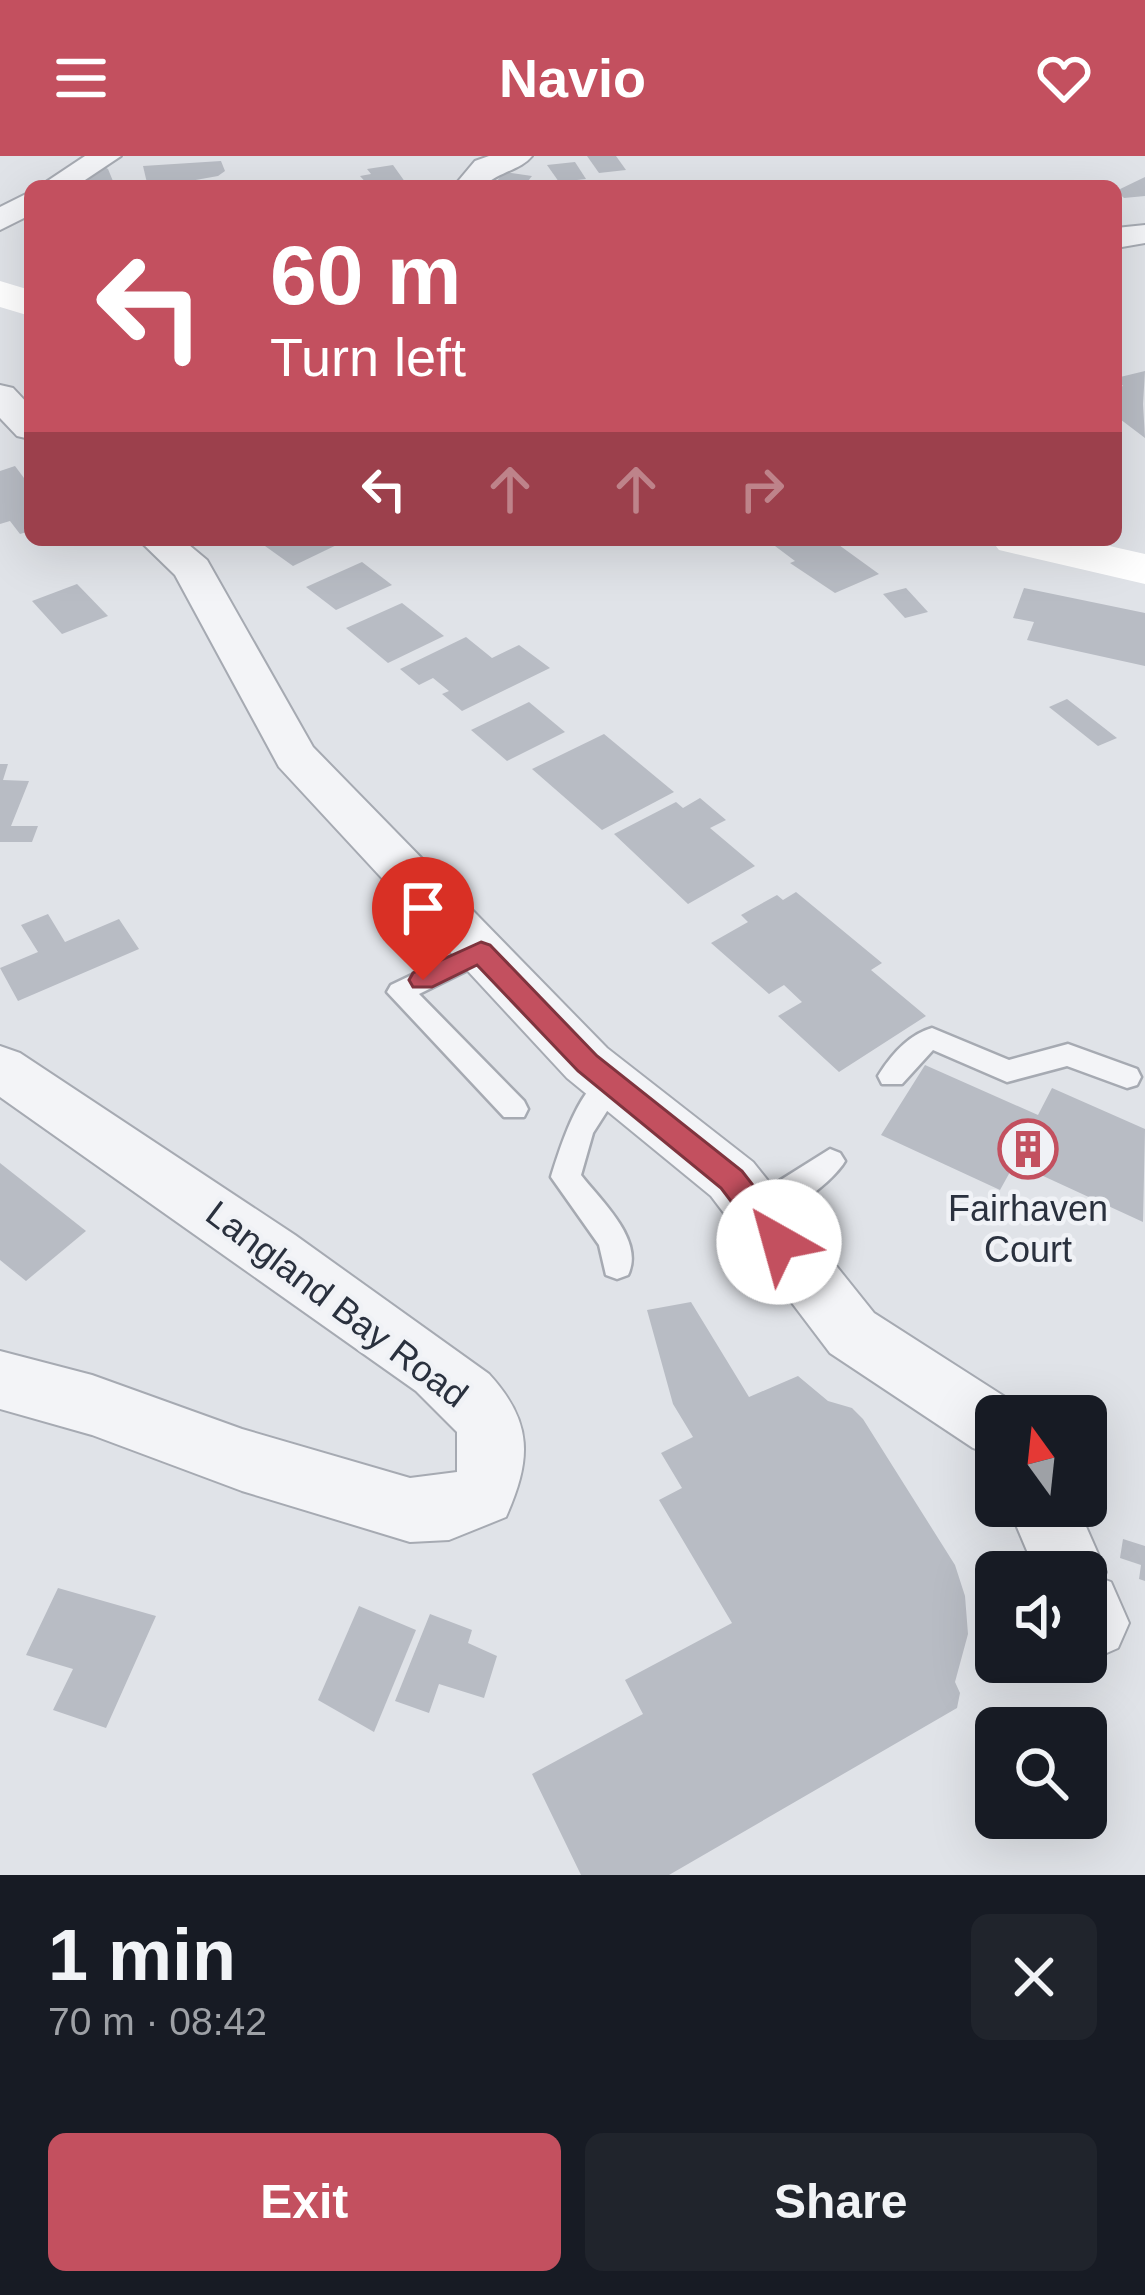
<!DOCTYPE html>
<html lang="en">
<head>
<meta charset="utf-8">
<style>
	:root { --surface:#171b24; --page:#20242c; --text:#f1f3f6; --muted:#9ea1a6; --accent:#c3505f }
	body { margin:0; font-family:Helvetica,sans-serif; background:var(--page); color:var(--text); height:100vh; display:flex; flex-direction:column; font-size:45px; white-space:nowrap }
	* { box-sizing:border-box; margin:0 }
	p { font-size:39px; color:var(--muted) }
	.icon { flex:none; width:66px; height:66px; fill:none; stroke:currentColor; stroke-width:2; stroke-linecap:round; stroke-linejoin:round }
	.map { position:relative; height:1719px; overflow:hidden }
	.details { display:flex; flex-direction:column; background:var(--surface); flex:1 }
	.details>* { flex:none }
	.top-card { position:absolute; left:24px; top:24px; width:1098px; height:366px; border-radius:18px; box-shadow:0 12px 48px #0002; background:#c3505f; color:#fff; overflow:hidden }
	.needle { width:78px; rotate:345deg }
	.controls { position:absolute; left:975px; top:1239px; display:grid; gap:24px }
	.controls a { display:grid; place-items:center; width:132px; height:132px; border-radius:18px; background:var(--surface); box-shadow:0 12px 48px #0002; font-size:60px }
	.pin { position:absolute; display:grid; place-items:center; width:102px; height:102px; color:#fff; margin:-123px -51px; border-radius:50% 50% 50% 0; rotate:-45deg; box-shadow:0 0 12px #0007 }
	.pin .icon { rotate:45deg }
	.me { position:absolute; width:132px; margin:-66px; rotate:322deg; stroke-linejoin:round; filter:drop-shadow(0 0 9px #0008) }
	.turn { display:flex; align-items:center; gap:42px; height:252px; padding:0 48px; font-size:54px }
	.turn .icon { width:156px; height:156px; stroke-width:2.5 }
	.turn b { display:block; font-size:84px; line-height:102px }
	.lanes { display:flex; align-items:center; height:114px; padding:0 48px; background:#0003; justify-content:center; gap:60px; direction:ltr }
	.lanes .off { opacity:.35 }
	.round { display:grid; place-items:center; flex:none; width:126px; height:126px; border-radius:18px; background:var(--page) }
	.overview { display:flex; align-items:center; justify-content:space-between; height:204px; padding:0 48px }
	h1 { font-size:72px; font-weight:800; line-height:90px }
	.primary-button { display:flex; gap:24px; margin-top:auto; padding:24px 48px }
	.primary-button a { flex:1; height:138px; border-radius:18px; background:var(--accent); color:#fff; font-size:48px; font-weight:800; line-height:138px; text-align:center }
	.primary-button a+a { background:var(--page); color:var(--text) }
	header { display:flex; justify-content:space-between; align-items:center; height:156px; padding:0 48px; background:var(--accent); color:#fff; font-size:54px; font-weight:800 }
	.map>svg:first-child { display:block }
	.building { fill:#b8bcc4 }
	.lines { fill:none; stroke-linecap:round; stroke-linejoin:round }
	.lane-casing { stroke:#a6aab2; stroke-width:5 }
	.street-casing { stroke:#a6aab2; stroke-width:4 }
	.lane { fill:#f3f4f7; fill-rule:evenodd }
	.street { fill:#f3f4f7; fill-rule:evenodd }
	.secondary { fill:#fff; fill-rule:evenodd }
	.route { fill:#c3505f; stroke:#7f343e; stroke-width:3 }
	.labels { text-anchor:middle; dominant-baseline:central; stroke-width:9; stroke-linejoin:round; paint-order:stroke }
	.poi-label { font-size:36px; fill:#2a313e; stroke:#f0f2f6 }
	.street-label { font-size:36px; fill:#2a313e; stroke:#f0f2f6 }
</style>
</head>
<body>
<header><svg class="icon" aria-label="menu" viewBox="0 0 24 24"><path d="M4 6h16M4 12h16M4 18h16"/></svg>Navio<svg class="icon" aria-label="heart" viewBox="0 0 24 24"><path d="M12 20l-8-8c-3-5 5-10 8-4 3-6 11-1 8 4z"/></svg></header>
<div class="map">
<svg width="1145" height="1719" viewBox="0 0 1145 1719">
	<rect width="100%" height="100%" fill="#e0e3e8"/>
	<g class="building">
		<path d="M587,0h29l10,14 -27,3z"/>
		<path d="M221,5l4,10 -7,5 -56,10 -15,-3 -4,-17z"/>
		<path d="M575,6l11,17 -27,3 -12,-17z"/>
		<path d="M101,9l7,4 7,17h-44l17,-7 -2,-10z"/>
		<path d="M393,9l15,21h-39l-9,-10 11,-2 -4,-5z"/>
		<path d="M505,16l27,4 -8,10 -31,-1z"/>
		<path d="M1145,21v19l-21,2 -8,-7z"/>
		<path d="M1145,215l-2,33 2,34 -29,-22v-28l7,-2 -7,-8z"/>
		<path d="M15,310l15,20v45l-10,3 -10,-13 -10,3v-53z"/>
		<path d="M279,384h68l-54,26 -28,-20z"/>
		<path d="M767,384h65l47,34 -44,19 -45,-30 5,-2z"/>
		<path d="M362,406l30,23 -56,25 -30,-23z"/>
		<path d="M77,428l31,32 -46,18 -30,-33z"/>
		<path d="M906,432l22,24 -23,6 -22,-24z"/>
		<path d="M1024,432l121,25v53l-118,-26 7,-18 -21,-4z"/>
		<path d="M402,447l42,33 -56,27 -42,-35z"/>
		<path d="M466,481l26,21 27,-13 31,23 -88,43 -20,-17 7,-3 -16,-13 -14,7 -19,-16z"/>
		<path d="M1067,543l50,39 -19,8 -49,-39z"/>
		<path d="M529,546l36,30 -58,29 -36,-31z"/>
		<path d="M604,578l70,58 -72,38 -70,-61z"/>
		<path d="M0,608h8l-5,16 26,1 -18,45h27l-6,16h-32z"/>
		<path d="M700,642l26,22 -16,8 45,38 -67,38 -74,-70 62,-32 7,6z"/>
		<path d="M796,736l86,71 -11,7 55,46 -87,56 -61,-56 24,-14 -18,-17 -15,9 -58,-51 37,-21 -7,-7 36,-20 6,5z"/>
		<path d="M48,758l17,28 54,-23 20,30 -121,52 -18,-33 38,-16 -17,-27z"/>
		<path d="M925,909l113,50 14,-27 93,41 -2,93 -128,-59 -15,27 -119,-55z"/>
		<path d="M0,1007l86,68 -60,50 -26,-21z"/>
		<path d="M691,1146l58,95 49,-21 30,25 24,7 11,11 92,146 10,31 3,38 -13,48 5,11 -3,15 -288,167h-88l-49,-101 111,-60 -18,-34 107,-57 -73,-123 23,-12 -21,-35 32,-16 -20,-33 -26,-94z"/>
		<path d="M1123,1383l22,7v35l-6,-2 2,-14 -21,-7z"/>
		<path d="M58,1432l98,28 -50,112 -53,-18 20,-41 -47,-14z"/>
		<path d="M359,1450l57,24 -42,102 -56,-32z"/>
		<path d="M430,1458l42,16 -4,13 29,13 -13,42 -45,-14 -10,29 -34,-12z"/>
	</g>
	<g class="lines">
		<defs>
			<g id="lane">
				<path d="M481,786l9,3 4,7 -4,7 -71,35 105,107 4,8 -4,8h-20l-117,-125 4,-7z"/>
				<path d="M932,872l77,32 59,-16 69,25 4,8 -4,8 -10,3 -60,-22 -60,16 -74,-32 -31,34h-20l-4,-8c13,-21 30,-41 54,-48z"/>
				<path d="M611,916l10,3 4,8 -32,50 -12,42c20,26 64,65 47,100l-11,4 -11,-4 -7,-30 -48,-68c9,-29 29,-95 60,-105z"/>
				<path d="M830,993l10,4 5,8c-13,23 -75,69 -101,60l-4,-9 4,-9z"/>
			</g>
			<g id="street">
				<path d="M85,0h36l-45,30h-36z"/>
				<path d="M489,0h43c-11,14 -34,16 -48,30h-30l21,-25z"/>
				<path d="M30,36v23l-30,15v-23z"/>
				<path d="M1145,69v18l-29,5v-20z"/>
				<path d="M0,229l13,3 17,18v33l-13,-3 -17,-18z"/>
				<path d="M139,384h44l24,20 106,187 294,301 146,114 121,151 145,93 5,10h-28v41l-23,-9 -143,-95 -119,-157 -144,-118 -288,-311 -104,-192z"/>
				<path d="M0,890l20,7 275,182 194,139c45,49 42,86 17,143l-57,23 -39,2 -168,-51 -150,-56 -92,-26v-58l92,24 150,54 168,49 47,-6v-40l-41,-41 -416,-294z"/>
				<path d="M1008,1350h69l29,66 -3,7 8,3 18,41 -11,25 -25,11 -7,-3v-84h-50z"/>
			</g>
		</defs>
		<use href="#lane" class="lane-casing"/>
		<use href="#street" class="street-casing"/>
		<use href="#lane" class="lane"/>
		<use href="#street" class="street"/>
		<g class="secondary">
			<path d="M0,125l30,9v26l-30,-9z"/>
			<path d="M991,384h92l62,14v30l-146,-34z"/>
		</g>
	</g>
	<path class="route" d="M481,786l9,3 107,111 145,115 48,62 5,9 -5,9 -11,4 -10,-4 -48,-63 -143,-117 -101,-106 -45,22h-19l-4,-7 4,-7z"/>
	<defs>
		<symbol id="building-ring" viewBox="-11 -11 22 22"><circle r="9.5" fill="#f0f2f6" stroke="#c3505f" stroke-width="1.5"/><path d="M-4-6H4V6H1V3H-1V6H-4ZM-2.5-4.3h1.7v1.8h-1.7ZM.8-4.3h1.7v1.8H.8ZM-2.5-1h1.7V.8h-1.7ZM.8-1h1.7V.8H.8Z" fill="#c3505f"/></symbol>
	</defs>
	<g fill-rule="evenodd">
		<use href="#building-ring" x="995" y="960" width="66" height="66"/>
	</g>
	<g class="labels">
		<g class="poi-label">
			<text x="1028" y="1052">Fairhaven<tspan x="1028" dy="41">Court</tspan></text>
		</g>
		<g class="street-label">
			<text transform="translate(337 1148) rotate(37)">Langland Bay Road</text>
		</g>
	</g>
</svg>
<div class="controls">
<a><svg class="needle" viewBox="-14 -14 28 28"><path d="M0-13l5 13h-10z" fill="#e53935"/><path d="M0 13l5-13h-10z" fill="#9ea1a6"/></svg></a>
<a><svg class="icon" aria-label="sound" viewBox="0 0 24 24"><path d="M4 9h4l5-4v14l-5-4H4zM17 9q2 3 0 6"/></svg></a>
<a><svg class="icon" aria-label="search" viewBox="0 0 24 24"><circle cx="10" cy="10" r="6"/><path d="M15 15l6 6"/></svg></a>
</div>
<div class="pin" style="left:423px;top:824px;background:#d93025"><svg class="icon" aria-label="arrive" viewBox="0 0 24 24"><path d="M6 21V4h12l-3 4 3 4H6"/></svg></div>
<svg class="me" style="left:779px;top:1086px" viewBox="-20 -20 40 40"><circle r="19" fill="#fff"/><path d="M0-13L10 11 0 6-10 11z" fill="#c3505f"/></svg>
<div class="top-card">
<div class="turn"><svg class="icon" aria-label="left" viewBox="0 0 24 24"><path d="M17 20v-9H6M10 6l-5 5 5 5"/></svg><div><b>60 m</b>Turn left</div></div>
<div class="lanes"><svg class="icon" aria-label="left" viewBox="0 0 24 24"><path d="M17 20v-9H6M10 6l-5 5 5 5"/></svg><svg class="icon off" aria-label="ahead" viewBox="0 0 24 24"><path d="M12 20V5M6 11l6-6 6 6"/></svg><svg class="icon off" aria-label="ahead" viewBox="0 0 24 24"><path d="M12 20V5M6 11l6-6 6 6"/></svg><svg class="icon off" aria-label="right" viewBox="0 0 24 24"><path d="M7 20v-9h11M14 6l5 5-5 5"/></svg></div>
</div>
</div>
<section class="details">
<div class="overview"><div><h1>1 min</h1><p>70 m · 08:42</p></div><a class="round"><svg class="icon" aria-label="close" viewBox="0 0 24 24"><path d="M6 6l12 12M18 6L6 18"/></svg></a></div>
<div class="primary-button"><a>Exit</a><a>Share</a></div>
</section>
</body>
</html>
